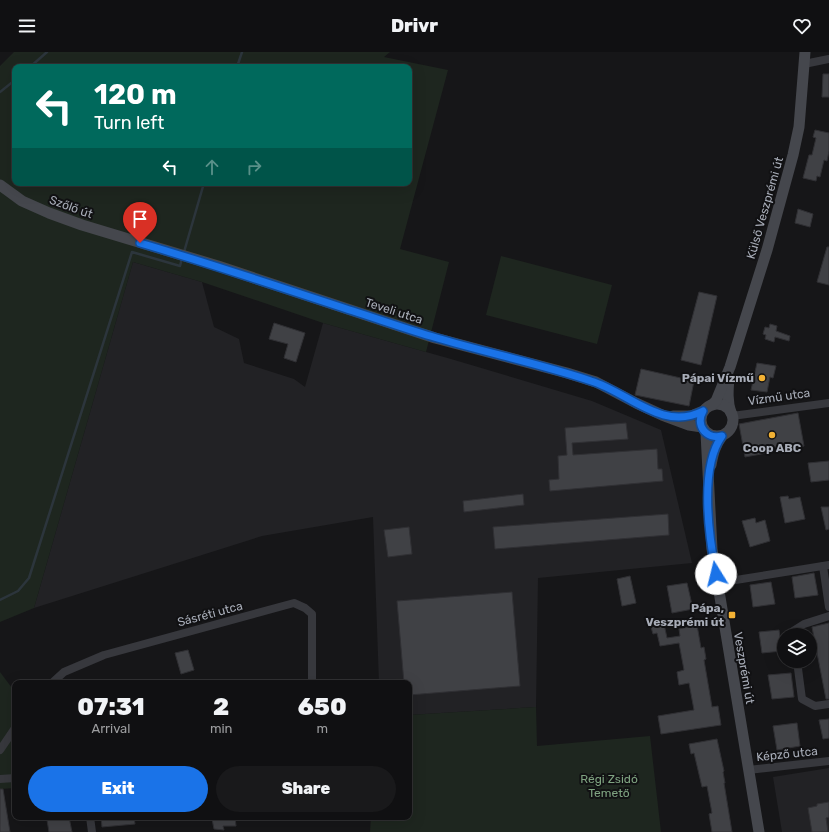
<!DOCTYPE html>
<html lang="en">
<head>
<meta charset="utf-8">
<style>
	:root { --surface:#101012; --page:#19191b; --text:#f1f3f6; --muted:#9c9d9f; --line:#303032; --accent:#1a73e8 }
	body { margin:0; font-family:Rubik,sans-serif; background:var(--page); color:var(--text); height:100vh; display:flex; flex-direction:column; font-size:15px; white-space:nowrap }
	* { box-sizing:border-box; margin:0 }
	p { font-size:13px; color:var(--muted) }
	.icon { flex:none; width:22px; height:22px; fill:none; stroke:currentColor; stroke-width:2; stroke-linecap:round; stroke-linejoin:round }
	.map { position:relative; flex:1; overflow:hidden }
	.drawer { position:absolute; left:12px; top:628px; width:400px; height:140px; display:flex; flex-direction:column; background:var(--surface); border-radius:8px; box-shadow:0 4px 16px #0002,0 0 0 1px var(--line) }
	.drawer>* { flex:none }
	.hud { position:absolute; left:12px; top:12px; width:400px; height:122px; border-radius:8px; box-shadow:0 4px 16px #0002,0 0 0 1px var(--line); background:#00695c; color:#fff; overflow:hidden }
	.tools { position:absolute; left:777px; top:576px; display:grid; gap:8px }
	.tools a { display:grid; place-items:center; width:40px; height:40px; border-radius:50%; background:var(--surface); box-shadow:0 4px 16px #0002,0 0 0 1px var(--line); font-size:20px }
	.pin { position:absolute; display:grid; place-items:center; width:34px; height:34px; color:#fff; margin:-41px -17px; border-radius:50% 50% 50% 0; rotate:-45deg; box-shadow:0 0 4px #0007 }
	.pin .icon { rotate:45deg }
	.me { position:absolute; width:44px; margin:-22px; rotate:351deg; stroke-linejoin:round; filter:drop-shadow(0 0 3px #0008) }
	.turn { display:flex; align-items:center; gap:14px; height:84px; padding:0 16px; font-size:18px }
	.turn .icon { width:52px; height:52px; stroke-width:2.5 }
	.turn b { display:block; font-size:28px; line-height:34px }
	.lanes { display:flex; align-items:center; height:38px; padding:0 16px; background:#0003; justify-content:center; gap:20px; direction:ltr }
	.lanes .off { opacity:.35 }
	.eta { display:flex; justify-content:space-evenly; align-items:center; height:68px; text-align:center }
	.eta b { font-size:24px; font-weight:800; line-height:28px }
	.primary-button { display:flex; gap:8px; margin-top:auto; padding:8px 16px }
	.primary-button a { flex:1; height:46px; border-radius:24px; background:var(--accent); color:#fff; font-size:16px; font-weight:800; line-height:46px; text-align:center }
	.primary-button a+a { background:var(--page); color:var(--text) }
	header { display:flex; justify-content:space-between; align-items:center; height:52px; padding:0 16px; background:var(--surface); font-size:18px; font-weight:800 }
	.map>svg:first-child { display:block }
	.built { fill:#222225 }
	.green { fill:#1e261f; fill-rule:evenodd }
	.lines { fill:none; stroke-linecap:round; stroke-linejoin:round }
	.stream { stroke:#2c353c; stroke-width:2.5 }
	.building { fill:#404145; stroke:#303034 }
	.street { stroke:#37383d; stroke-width:8 }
	.secondary { stroke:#45474d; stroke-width:11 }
	.route-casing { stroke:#114b97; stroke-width:10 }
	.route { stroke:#1a73e8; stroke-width:7 }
	.poi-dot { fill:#f2b134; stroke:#111113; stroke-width:1.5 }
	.labels { text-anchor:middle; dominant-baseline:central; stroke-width:4; stroke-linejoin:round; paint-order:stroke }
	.street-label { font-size:12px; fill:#a8adb8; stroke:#111113 }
	.poi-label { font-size:12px; font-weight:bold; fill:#a8adb8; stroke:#111113; text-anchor:end }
	.park-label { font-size:12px; fill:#7fa381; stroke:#111113 }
</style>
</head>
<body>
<header><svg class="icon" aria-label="menu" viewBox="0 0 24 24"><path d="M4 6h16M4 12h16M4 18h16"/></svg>Drivr<svg class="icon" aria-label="heart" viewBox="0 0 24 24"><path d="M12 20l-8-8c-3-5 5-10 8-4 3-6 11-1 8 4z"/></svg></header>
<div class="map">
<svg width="829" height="780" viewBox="0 0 829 780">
	<rect width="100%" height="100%" fill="#161618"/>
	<g class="built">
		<path d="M133,210l69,20 12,45 25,12 5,24 50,16 11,8 18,-64 128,36 141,42 69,29 31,133 -154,15 -2,129 -127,8v-32h-30l-6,-166 -111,19 -228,72z"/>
		<path d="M829,716v64h-47l-9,-55z"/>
	</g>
	<g class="green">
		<path d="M14,0h376l-6,5 64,13 -48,179 49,13 -23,90 -103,-29 -121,-41 -69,-20 -99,346 -34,14v-556zM15,15h394v116h-394z"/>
		<path d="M501,204l111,29 -15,59 -111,-29z"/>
		<path d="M0,620l15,20v96l-15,1z"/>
		<path d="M536,655l1,39 113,-10 11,96h-291l1,-15h38v-102z"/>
	</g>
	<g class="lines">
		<g class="stream">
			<path d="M30,15l17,-15"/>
			<path d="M237,15l5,-15"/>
			<path d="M0,40l15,-12"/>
			<path d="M184,200l20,-69"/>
			<path d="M0,548l18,-9 11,-13 103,-326 48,14 2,-8"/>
		</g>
	</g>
	<g class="building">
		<path d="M823,22h6v23h-7z"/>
		<path d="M815,78l14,3v18l-2,10 -3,-1 -4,17 -3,-1 -1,5 -13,-3 6,-23h3l4,-17 -3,-1z"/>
		<path d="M798,157l15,5 -3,13 -15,-4z"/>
		<path d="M827,195h2v38l-12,-3z"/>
		<path d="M699,240l18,4 -16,69 -20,-5z"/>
		<path d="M274,271l31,10 -9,29 -12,-4 4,-14 -19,-5z"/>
		<path d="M770,272l7,2 -1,5 14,5 -1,5 -14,-4 -1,5 -9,-3 1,-4 -3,-1 2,-7 4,1z"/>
		<path d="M757,311l19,3 -3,12 -3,-1 -3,15 -16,-2z"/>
		<path d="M641,317l53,12 -5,25 -54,-11z"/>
		<path d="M798,361l6,33 -59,11 -6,-33z"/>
		<path d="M626,371l2,16 -56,4 1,12 84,-6 1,20h4l1,12 -113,10 -1,-11 10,-1 -1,-23 9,-1 -2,-27z"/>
		<path d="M829,409v19l-18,2 -3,-19z"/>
		<path d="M523,442l1,11 -60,7 -1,-11z"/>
		<path d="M788,444l1,3 11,-2 5,22 -20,4 -5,-26z"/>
		<path d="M821,455h8v22l-3,1z"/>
		<path d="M668,462l1,21 -174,14 -2,-22z"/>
		<path d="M755,466l1,5 9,-3 5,21 -20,6 -8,-26z"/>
		<path d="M409,475l3,27 -24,3 -4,-27z"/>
		<path d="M814,521l4,22 -23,3 -3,-21z"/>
		<path d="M630,524l6,27 -14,3 -5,-27z"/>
		<path d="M771,530l4,22 -22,3 -3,-22z"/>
		<path d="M687,531l6,26 -21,4 -5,-27z"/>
		<path d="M512,540l8,94 -111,9v-12h-5l-7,-82z"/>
		<path d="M829,571v76h-3l-14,-72z"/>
		<path d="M664,572l3,14 13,-2 -1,-7 18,-4 4,23 3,-1 2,12 -2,1 8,47 6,-1 3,19 -60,9 -3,-18 36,-6 -5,-27 -10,2 -2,-13 7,-2 -5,-27 -19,3 -3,-13 -4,1 -2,-7z"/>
		<path d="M779,578l3,21 -20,2 -3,-21z"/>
		<path d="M188,598l6,20 -13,4 -6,-21z"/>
		<path d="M791,621l3,24 -22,2 -4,-24z"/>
		<path d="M829,667v19l-6,1 -4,-19z"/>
		<path d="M797,671l3,23 -23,4 -4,-24z"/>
		<path d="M717,687l7,32 -1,1 2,11h-1l8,49h-20l-3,-18 3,-1 -5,-27 -5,1 -8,-34 -3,1 -2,-10z"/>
		<path d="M0,737h3l7,43h-10z"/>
		<path d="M829,750v15l-3,1 2,14h-16l-4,-24 9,-2v-2z"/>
		<path d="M69,765l3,15h-23l-2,-12z"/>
		<path d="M101,765h33l1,7 -33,3z"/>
		<path d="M216,765h19l1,9h-13l1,4 -10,-1 -2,-10z"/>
	</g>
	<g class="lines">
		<g class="street">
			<path d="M804,12l25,-5"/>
			<path d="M732,364l97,-13"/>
			<path d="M823,514l6,41"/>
			<path d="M717,531l112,-18"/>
			<path d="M794,583l-1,-4 11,-7 25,-8"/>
			<path d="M797,609l5,38 13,7 14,-2"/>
			<path d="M52,631l12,-11 40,-17 190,-52 11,5 7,6v69"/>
			<path d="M0,698l15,-22"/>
			<path d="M748,718l81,-9"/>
			<path d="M0,727l15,-1"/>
			<path d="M90,765l2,15"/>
		</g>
		<g class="secondary">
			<path d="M0,133l22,16 27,12 33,12 136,41 217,72 132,35 29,9 40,21 26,12 27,10 13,2"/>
			<path d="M729,326c-1,12 -2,23 2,35"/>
			<circle cx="717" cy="368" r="16"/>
			<path d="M712,353l4,-4 14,-34 37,-117 26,-95 6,-28 6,-75"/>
			<path d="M673,364h18l12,-5"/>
			<path d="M706,381l6,116 47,283"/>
			<path d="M711,413c2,-11 4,-20 11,-29"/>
		</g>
	</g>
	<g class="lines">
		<defs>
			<path id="route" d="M140,191c72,21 142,45 213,68 28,9 56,19 84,27 51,15 103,26 154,43 37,11 71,51 112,30 -8,14 3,29 19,25 -23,32 -13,101 -6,138"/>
		</defs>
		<use href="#route" class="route-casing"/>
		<use href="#route" class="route"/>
	</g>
	<g class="poi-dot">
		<circle cx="762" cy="326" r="4"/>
		<circle cx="772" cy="383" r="4"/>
		<rect x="728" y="559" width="8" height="8" rx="2"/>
	</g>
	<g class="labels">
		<g class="street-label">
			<text transform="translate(71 155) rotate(20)">Szőlő út</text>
			<text transform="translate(765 156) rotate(-74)">Külső Veszprémi út</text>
			<text transform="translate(394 259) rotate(18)">Teveli utca</text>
			<text transform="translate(779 345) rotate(-8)">Vízmű utca</text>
			<text transform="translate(210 562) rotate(-15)">Sásréti utca</text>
			<text transform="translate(744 616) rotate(80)">Veszprémi út</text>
			<text transform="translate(787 702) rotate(-6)">Képző utca</text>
		</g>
		<g class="poi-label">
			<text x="754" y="326">Pápai Vízmű</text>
			<text x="772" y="396" text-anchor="middle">Coop ABC</text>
			<text x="724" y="556">Pápa,<tspan x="724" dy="14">Veszprémi út</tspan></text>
		</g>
		<g class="park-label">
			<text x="609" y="727">Régi Zsidó<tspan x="609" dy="14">Temető</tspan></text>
		</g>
	</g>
</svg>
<div class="tools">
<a><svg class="icon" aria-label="layers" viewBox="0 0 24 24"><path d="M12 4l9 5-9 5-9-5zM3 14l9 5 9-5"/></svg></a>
</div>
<div class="pin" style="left:140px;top:191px;background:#d93025"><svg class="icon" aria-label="arrive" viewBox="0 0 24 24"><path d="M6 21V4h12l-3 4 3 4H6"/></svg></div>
<svg class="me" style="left:716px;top:522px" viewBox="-20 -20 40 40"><circle r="19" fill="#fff"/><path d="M0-13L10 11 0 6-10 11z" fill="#1a73e8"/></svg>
<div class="hud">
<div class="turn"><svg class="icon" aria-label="left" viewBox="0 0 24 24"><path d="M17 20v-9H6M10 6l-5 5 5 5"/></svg><div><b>120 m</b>Turn left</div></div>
<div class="lanes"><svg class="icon" aria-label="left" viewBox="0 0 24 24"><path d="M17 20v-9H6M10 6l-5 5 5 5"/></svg><svg class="icon off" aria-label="ahead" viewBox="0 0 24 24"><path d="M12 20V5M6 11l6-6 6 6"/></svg><svg class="icon off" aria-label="right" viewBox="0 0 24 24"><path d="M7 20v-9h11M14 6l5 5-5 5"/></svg></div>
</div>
<section class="drawer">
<div class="eta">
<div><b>07:31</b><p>Arrival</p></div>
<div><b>2</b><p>min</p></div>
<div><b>650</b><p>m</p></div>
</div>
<div class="primary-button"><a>Exit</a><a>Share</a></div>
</section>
</div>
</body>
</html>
